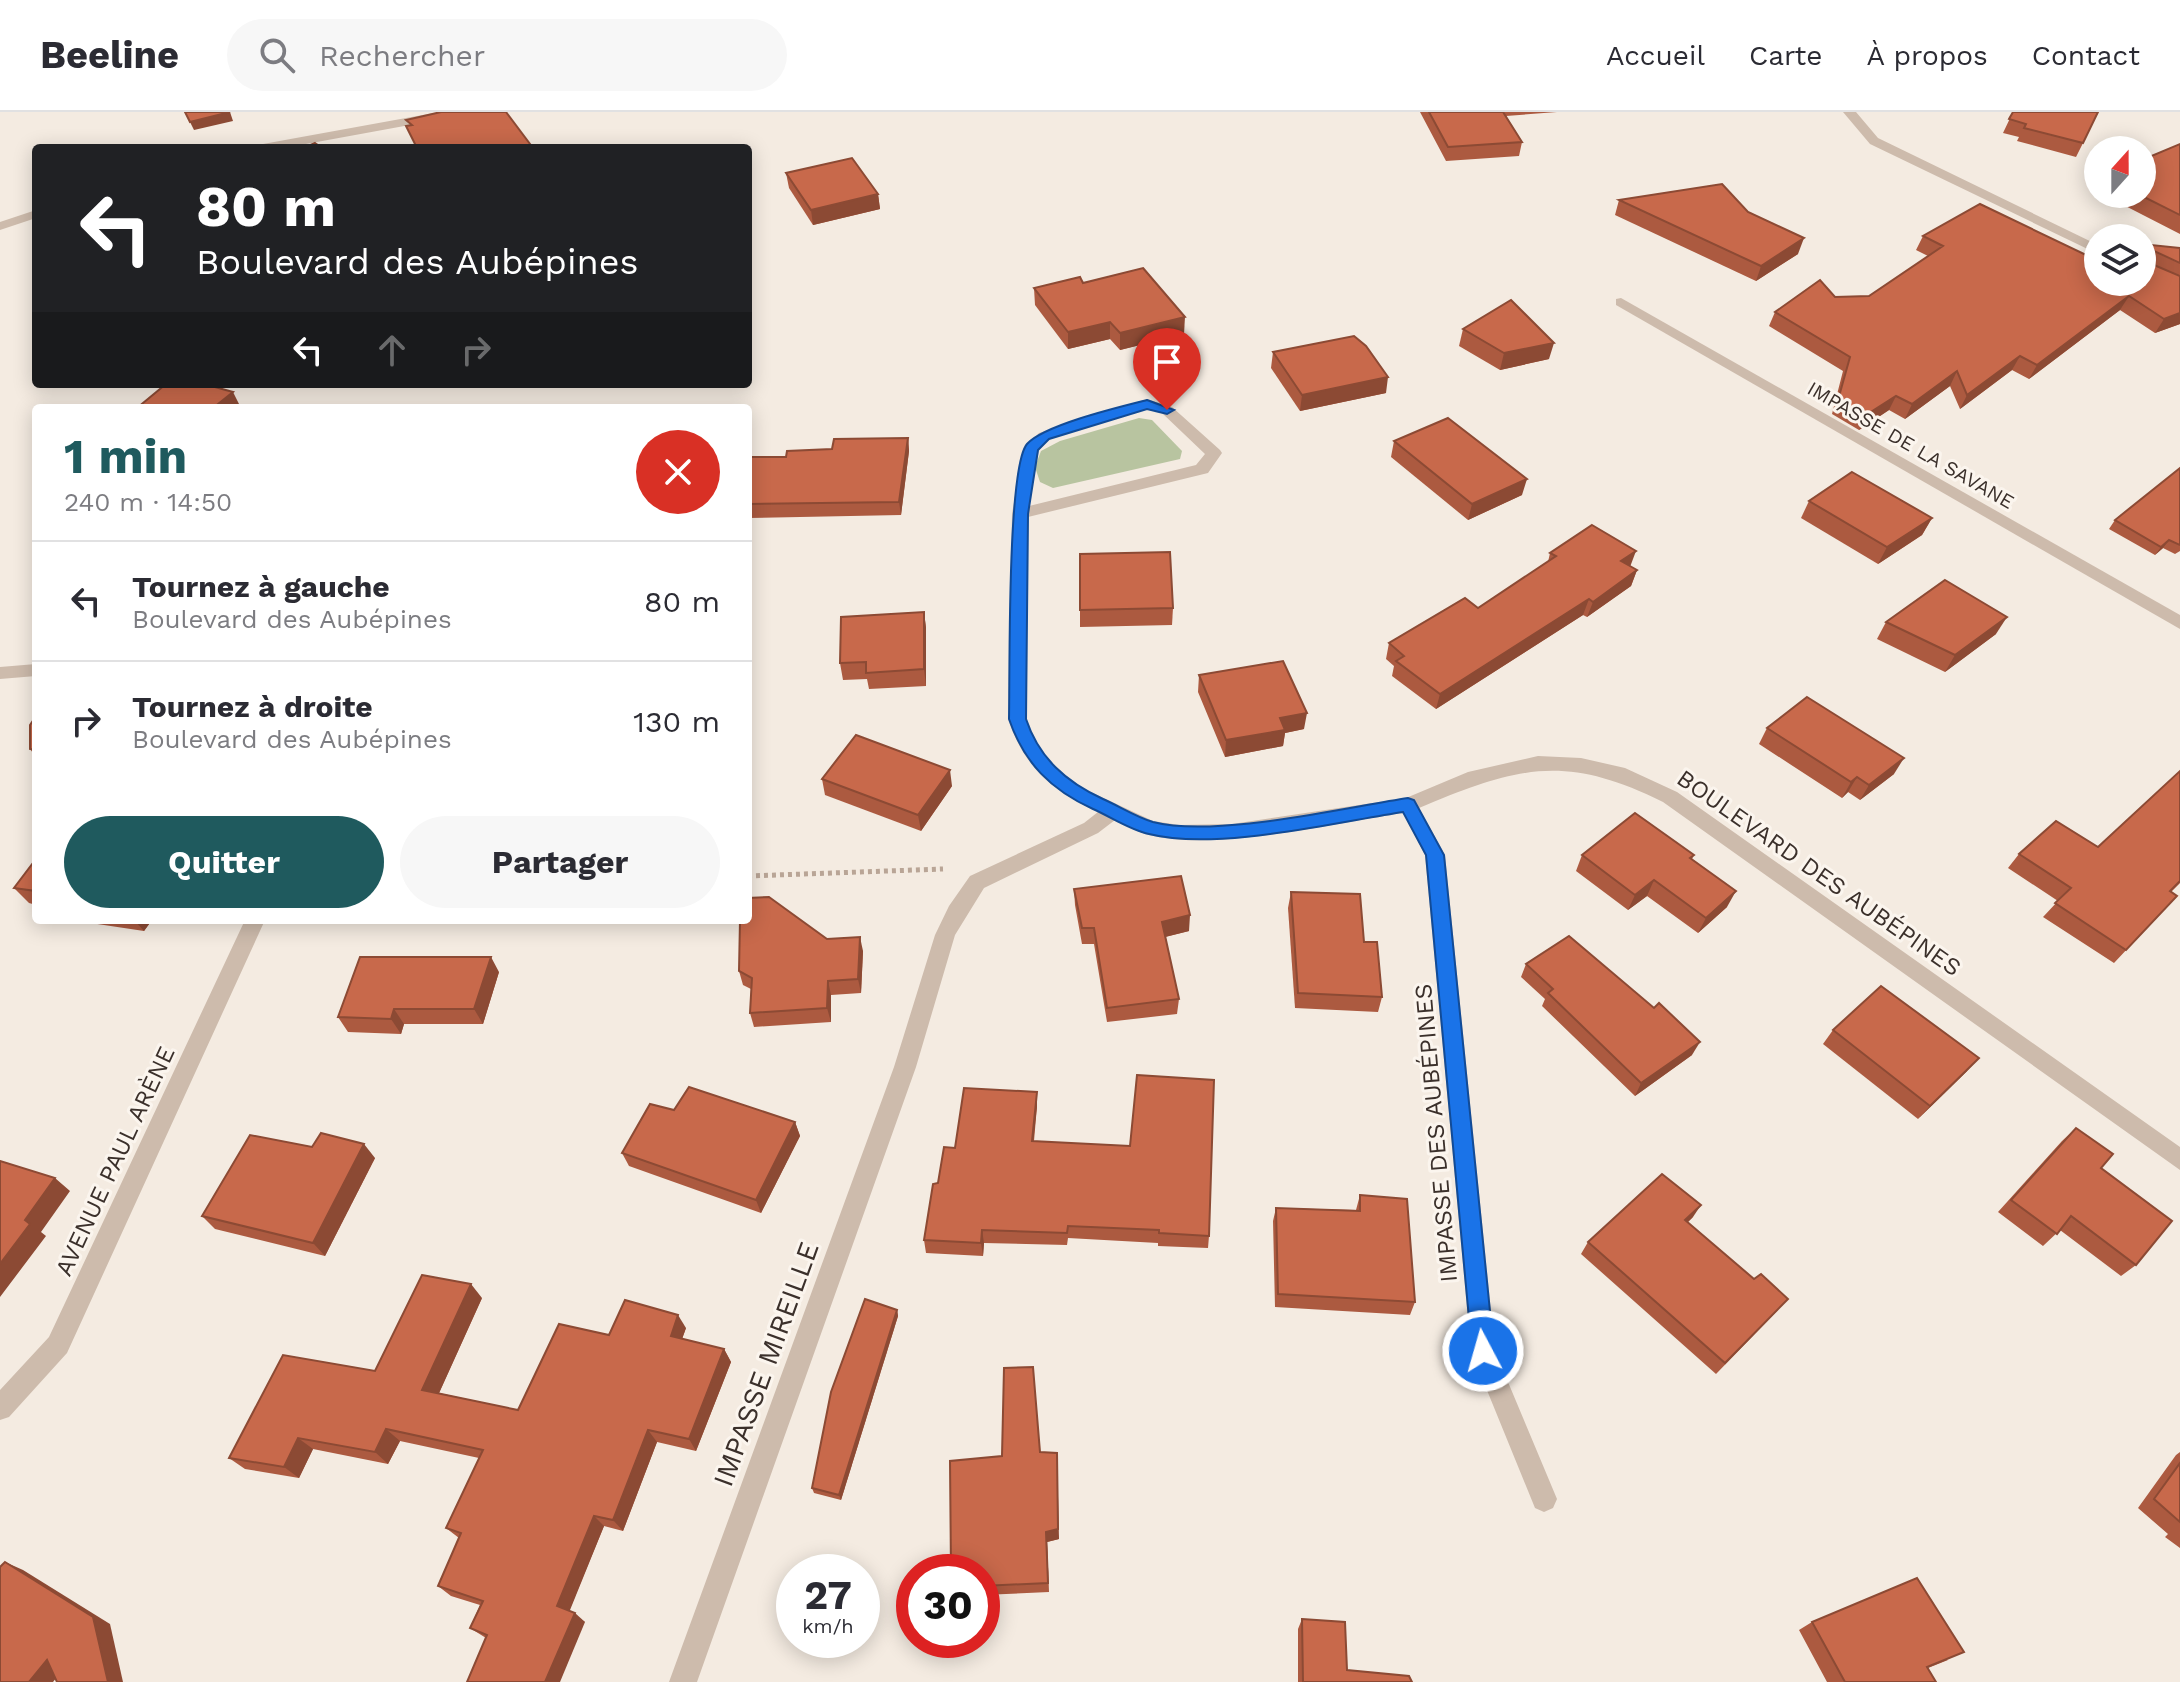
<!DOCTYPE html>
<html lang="fr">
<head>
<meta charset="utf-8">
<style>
	:root { --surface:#fff; --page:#f7f7f7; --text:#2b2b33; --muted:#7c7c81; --line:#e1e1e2; --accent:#1f5a5e }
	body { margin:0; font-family:"Work Sans",sans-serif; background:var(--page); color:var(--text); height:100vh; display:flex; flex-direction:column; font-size:30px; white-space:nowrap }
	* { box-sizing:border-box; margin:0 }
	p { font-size:26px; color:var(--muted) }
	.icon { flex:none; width:44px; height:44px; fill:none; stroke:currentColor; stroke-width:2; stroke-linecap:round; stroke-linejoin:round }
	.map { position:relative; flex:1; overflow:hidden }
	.drawer { position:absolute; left:32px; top:292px; width:720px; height:520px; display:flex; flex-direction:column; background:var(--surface); border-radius:8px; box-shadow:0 4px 20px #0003 }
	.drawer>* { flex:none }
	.hud { position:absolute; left:32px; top:32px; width:720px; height:244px; border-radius:8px; box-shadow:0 4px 20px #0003; background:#202124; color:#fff; overflow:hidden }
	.needle { width:52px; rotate:21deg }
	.tools { position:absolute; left:2084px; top:24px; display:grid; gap:16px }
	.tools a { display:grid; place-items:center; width:72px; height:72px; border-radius:50%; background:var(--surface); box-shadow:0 4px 20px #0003; font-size:40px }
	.speed { position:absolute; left:776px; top:1442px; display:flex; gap:16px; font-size:40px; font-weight:700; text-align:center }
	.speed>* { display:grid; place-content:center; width:104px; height:104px; border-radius:50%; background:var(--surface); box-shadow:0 4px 20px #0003; line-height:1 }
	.speed small { font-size:20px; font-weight:400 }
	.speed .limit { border:12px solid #d22; background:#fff; color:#111 }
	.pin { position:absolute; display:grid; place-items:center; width:68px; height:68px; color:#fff; margin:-82px -34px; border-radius:50% 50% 50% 0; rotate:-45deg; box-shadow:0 0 8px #0007 }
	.pin .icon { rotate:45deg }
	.me { position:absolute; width:88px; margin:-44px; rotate:354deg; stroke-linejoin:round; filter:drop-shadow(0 0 6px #0008) }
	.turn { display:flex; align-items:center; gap:28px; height:168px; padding:0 32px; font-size:36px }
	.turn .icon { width:104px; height:104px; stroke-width:2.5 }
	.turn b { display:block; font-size:56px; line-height:68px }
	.lanes { display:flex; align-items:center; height:76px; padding:0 32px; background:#0003; justify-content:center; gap:40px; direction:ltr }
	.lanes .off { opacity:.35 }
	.round { display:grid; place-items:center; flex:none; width:84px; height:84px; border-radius:42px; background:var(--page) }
	.headline { display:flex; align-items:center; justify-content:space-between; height:136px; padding:0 32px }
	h1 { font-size:48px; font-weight:700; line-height:60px; color:var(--accent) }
	.primary-button { display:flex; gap:16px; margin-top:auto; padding:16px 32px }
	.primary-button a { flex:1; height:92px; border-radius:48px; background:var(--accent); color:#fff; font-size:32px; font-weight:700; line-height:92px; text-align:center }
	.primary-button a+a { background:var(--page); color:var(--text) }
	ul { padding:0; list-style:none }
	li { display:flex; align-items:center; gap:24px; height:120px; padding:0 32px; border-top:2px solid var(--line) }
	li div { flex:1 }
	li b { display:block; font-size:30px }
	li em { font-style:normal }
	header { display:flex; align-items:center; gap:48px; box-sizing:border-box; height:112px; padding:0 40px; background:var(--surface); border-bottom:2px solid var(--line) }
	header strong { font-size:38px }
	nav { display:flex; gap:44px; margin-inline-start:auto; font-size:28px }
	.search { width:560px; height:72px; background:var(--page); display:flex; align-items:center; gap:20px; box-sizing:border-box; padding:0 28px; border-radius:44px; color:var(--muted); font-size:30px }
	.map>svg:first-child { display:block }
	.green { fill:#b8c4a0 }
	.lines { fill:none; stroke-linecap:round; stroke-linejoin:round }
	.path { stroke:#b9a596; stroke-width:5; stroke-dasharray:4 4; stroke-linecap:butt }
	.minor { fill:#cdbbac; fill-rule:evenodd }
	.wall { fill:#ac5a40 }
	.shaded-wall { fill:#8c4a34 }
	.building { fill:#c8694b; stroke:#8c4a34; stroke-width:2 }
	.route { fill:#1a73e8; stroke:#114b97; stroke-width:2 }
	.labels { text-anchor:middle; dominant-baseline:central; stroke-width:6; stroke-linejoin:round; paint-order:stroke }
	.far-street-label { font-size:20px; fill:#3b302b; stroke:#fbf5ee }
	.street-label { font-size:24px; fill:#3b302b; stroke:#fbf5ee }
	.near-street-label { font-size:28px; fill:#3b302b; stroke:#fbf5ee }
</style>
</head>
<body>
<header>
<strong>Beeline</strong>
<div class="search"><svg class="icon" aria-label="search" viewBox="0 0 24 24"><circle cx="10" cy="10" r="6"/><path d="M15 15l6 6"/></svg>Rechercher</div>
<nav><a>Accueil</a><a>Carte</a><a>À propos</a><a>Contact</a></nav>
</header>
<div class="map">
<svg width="2180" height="1570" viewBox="0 0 2180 1570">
	<rect width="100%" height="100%" fill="#f4ebe1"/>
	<path class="green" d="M1139,306l13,2 30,31 -2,8 -127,29 -13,-6 -5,-15 6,-16 19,-10z"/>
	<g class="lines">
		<path class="path" d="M748,764l195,-7"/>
		<g class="minor">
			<path d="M439,0h26l-6,4 -175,32h-27l6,-4z"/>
			<path d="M1843,0h13l22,26 220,107v9l-228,-110z"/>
			<path d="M36,98v8l-36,12v-8z"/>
			<path d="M1621,186l559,317v14l-564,-324v-6z"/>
			<path d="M1147,287l25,8 48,43 2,3 -14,20 -180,44 -2,202 8,22 20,25 26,21 73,34 26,4 53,-1 174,-26 62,-26 70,-16 43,2 44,10 52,24 503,355v23l-517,-368c-99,-49 -146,-35 -244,6l26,47 50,496 62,148 -4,9 -9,4 -9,-4 -64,-157 -46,-496 -22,-42c-70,10 -188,39 -254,22 -12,-3 -23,-10 -34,-15l-17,13 -114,55 -29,47 -39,132 -219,615h-28l225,-615 41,-132 14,-29 21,-30 114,-53 14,-11c-47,-22 -73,-44 -90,-93l4,-205 11,-65 16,-16zM1147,297l15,4 43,41 -9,11 -167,41 10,-56 10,-11z"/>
			<path d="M36,552v12l-36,3v-12z"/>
			<path d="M245,808h20l-198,433 -58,64 -9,3v-30l49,-53z"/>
		</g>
	</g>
	<g class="wall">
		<path d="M1420,0h137l-51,4 16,26 -3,14 -73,5z"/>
		<path d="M2013,0l70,31 -7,14 -59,-16 2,-4 -16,-4z"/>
		<path d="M2180,32v90l-76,-39 38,-1v-34z"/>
		<path d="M786,61l92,21 2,15 -67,16 -24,-37z"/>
		<path d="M1619,88l129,12 50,42 -42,27 -141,-66z"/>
		<path d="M1923,124l163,19 56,-11 38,4v76l-25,9 -35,-23 -91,69 -17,-9 -52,39 -10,-23 -45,33 -16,-9 -30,20 -27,-16 11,-43 -74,-45 6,-14 60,-15 34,-1 59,-40 -12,-6z"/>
		<path d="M1083,171l101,51 -64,16 -10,-11 -42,10 -33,-44 -1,-17z"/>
		<path d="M1463,217l86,30 -49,11 -41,-24z"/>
		<path d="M1273,240l113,41 -86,18 -29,-43z"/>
		<path d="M908,326l1,13 -8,64 -153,3v-61h38z"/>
		<path d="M1394,329l128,54 -54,25 -77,-63z"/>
		<path d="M2180,356v83l-5,3 -12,-6 -8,7 -46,-26 6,-9z"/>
		<path d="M1809,389l123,17 -10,17 -44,29 -77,-46z"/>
		<path d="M1550,441l80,13 7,4 -6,16 -44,31 -4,-2 -147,94 -44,-33 2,-10 -8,-7 3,-16 89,-35 70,-46z"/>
		<path d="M1080,442l93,54 -1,17 -92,2z"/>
		<path d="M924,500l2,16v58l-57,3 -2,-10 -24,1 -3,-17z"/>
		<path d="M1886,510l110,12 -51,38 -68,-33z"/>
		<path d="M1199,563l105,54 -19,4 -2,13 -58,11 -27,-65z"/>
		<path d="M36,604v41l-6,-8z"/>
		<path d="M1767,616l127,46 -34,26 -12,-8 -6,6 -83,-54z"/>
		<path d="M2180,659v112l-9,9 6,4 -63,67 -71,-46 15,-16 -50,-33 11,-14 79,-7z"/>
		<path d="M822,667l130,7 -31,45 -96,-36z"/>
		<path d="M1582,743h112l-2,4 35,48 -29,26 -51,-37 -19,14 -52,-39z"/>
		<path d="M36,747v46l-7,-2 -15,-15z"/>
		<path d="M1074,777l115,42 -24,6 14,62 -2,15 -70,8 -13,-78h-12l-7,-39z"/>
		<path d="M1291,780l73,50 18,55 -4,15 -83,-4 -7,-100z"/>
		<path d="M83,808h69l-8,11 -60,-9z"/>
		<path d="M827,827l36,12 -2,42 -30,2v27l-77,5 -4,-14 1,-24 -8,-4 -4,-14z"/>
		<path d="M1526,852l166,91 -57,41 -93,-90 3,-7 -24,-22z"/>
		<path d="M499,860l-16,52h-79l-3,10 -53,-2 -10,-15z"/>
		<path d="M1833,918l134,41 -49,48 -95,-75z"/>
		<path d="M1037,994l-3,35 175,95 -1,12 -50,-2v-3l-90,-5 -1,7 -83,-2 -1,13 -57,-3 -2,-13 31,-92z"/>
		<path d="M674,998l121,12 5,14 -39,77 -132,-47 -7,-13z"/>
		<path d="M2076,1016l25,40 35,97 -15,11 -61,-46 -17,16 -45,-34 64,-71z"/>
		<path d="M312,1035l63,11 -50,98 -110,-27 -13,-13z"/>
		<path d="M1360,1083l55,107 -5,13 -135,-8 -2,-86 3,-13 80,2z"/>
		<path d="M1693,1105l-5,5 90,88 -62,64 -135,-120 7,-12z"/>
		<path d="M482,1186l-43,95 79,17 91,-75 77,-7 -4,11 42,10 7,13 -35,89 -39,-9 -34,89 -19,-5 -35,85 16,11 -99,16 -16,-10 10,-23 -29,-9 -13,-10 21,-48 -13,-10 33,-70 -79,-17 -12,23 -75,-15 -14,29 -54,-9 -16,-11 146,-87z"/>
		<path d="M897,1198l1,6 -57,184 -27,-7 -2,-5z"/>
		<path d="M1040,1340l19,87 -12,3 2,50 -67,3v-23z"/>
		<path d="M2180,1340v96l-15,-11 3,-3 -30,-26 38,-53z"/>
		<path d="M1302,1507l45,51 65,12h-114v-53z"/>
		<path d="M1812,1510l136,38 -20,8 8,14h-109l-28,-52z"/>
	</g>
	<g class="shaded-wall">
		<path d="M230,0l3,9 -39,9 -4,-8z"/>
		<path d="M878,82l2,15 -67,16 -2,-15z"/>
		<path d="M1804,126l-6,16 -42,27 5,-15z"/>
		<path d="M2129,184l-9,14 -91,69 8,-14z"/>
		<path d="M2180,201v11l-25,9 9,-14z"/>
		<path d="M1185,205l-1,17 -64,16v-17z"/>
		<path d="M1110,210v17l-42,10v-17z"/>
		<path d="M1554,231l-5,16 -49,11 4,-17z"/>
		<path d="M2020,244l-8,14 -52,39 7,-14z"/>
		<path d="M1957,259l-7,15 -45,33 7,-15z"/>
		<path d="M1388,265l-2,16 -86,18 2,-16z"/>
		<path d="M233,280l8,16h-28z"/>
		<path d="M1896,284l-7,14 -30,20 7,-15z"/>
		<path d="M908,326l1,13 -8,64 -2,-13z"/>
		<path d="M1527,367l-5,16 -54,25 4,-16z"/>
		<path d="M1932,406l-10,17 -44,29 9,-17z"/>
		<path d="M2169,428l-6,8 -8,7 6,-8z"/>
		<path d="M1636,439l-6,16 -9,-6z"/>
		<path d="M1637,458l-6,16 -44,31 6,-15z"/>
		<path d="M1589,487l-6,16 -147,94 4,-15z"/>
		<path d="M924,500l2,16v58l-2,-17z"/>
		<path d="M2007,505l-11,17 -51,38 10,-17z"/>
		<path d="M1307,601l-3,16 -19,4 -2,13 -58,11 1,-17 54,-22z"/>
		<path d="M1904,646l-10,16 -34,26 9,-15z"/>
		<path d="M950,658l2,16 -31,45 -3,-16z"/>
		<path d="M1857,665l-9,15 -6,6 9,-16z"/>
		<path d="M1654,768l-7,16 -19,14 7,-15z"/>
		<path d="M1736,779l-9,16 -29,26 8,-15z"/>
		<path d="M1190,803l-1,16 -28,7 1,-16z"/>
		<path d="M134,808h18l-8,11z"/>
		<path d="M860,825l3,14 -2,42 -3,-14z"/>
		<path d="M491,845l8,15 -16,52 -9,-15z"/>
		<path d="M828,869l3,14v27l-4,-14z"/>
		<path d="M394,897l10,15 -3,10 -10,-15z"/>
		<path d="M1700,930l-8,13 -57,41 6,-13z"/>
		<path d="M1979,946l-12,13 -49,48 12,-13z"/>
		<path d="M1037,980v14l-5,48v-13z"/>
		<path d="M795,1010l5,14 -39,77 -5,-13z"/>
		<path d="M364,1032l11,14 -50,98 -12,-13z"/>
		<path d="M55,1066l15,13 -29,41 5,4 -46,61v-33l25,-44z"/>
		<path d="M1701,1093l-8,12 -16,15 8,-12z"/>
		<path d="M982,1118l2,13 -1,13 -2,-13z"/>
		<path d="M471,1172l11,14 -47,104 -13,-12z"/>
		<path d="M897,1198l1,6 -57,184 -2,-5z"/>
		<path d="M678,1203l8,13 -8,22 -7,-14z"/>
		<path d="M724,1237l7,13 -35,89 -7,-12z"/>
		<path d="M386,1317l14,12 -12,23 -13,-12z"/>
		<path d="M648,1318l9,12 -34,89 -10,-11z"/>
		<path d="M298,1326l15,11 -14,29 -15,-11z"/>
		<path d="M1057,1341l2,86 -12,3 2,50 -3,-60z"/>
		<path d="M594,1404l10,10 -36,89 -11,-9z"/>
		<path d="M5,1450l18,8 87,54 13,58h-15z"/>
		<path d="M575,1501l10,9 -25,60h-15z"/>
		<path d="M47,1548l18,7 -12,15h-24z"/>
	</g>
	<g class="building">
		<path d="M185,0h45l-40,10z"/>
		<path d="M441,0h65l27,36h-116l-11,-22 6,-1 -6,-5z"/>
		<path d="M1429,0h74l19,30 -74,5z"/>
		<path d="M2013,0h85l-15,31 -59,-15 2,-4 -17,-5z"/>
		<path d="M315,31l7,5h-18z"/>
		<path d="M2180,32v71l-42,-21h4v-27l6,-3 -6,-1v-3z"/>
		<path d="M852,46l26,36 -67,16 -25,-37z"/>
		<path d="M1722,72l26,28 56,26 -43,28 -142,-66z"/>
		<path d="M1980,92l106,51 12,-4v31h44v-38l38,4v15l-28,-13 -4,1 -1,11 33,14v37l-16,6 -35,-23 -92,69 -17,-9 -53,39 -10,-24 -45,33 -16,-8 -30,19 -28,-15 12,-43 -75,-45 45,-32 15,17 34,-1 74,-50 -20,-10z"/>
		<path d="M1143,156l42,49 -65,16 -10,-11 -42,10 -34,-44 46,-11 3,6z"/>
		<path d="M1511,188l43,43 -50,10 -41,-24z"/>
		<path d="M1354,224l12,10 22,31 -86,18 -29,-43z"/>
		<path d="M166,272h38l29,8 -20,16h-76z"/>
		<path d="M1448,306l79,61 -55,25 -78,-63z"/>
		<path d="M908,326l-9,64 -151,2v-47h38l1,-6 45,-2 2,-10z"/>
		<path d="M2180,356v77l-11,-5 -8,7 -46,-27z"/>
		<path d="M1852,360l80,46 -45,29 -78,-46z"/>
		<path d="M1592,413l44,26 -15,10 16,9 -44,32 -4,-3 -149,95 -44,-33 8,-5 -15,-13 76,-45 13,10 78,-52 -6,-3z"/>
		<path d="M1170,440l3,56 -93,2v-56z"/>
		<path d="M1945,468l62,37 -52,38 -69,-33z"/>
		<path d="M924,500v57l-58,4v-11l-26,1 1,-46z"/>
		<path d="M1283,549l24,52 -27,5 5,12 -59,10 -27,-65z"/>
		<path d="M1807,585l97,61 -35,27 -12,-8 -6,5 -84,-54z"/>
		<path d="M36,604v34l-6,-1v-24z"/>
		<path d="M856,623l94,35 -32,45 -96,-36z"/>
		<path d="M2180,659v110l-10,10 7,5 -51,54 -71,-47 16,-15 -52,-34 37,-33 42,26z"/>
		<path d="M1635,701l59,42 -4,3 46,33 -30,27 -52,-38 -19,15 -53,-40z"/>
		<path d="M36,747v32l-22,-3z"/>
		<path d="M1181,764l9,39 -28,7 17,77 -72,9 -13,-80h-12l-8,-39z"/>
		<path d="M1291,780l69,2 4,48h13l5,55 -84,-4z"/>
		<path d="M769,785l58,42 33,-2 -2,42 -30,2 -1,27 -77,5 2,-35 -13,-7 1,-51h8v-22z"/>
		<path d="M1569,824l85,72 5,-5 41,39 -59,41 -93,-90 5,-4 -27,-25z"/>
		<path d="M360,845h131l-17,52h-80l-3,10 -53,-2z"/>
		<path d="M1881,874l98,72 -49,48 -97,-76z"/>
		<path d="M1137,963l77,5 -5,156 -50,-3v-3l-91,-4 -1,7 -85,-3 -1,13 -57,-3 9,-56 5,-1 6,-36 11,1 9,-60 73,4 -5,49 98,5z"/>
		<path d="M689,975l106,35 -39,78 -134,-47 28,-49 24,6z"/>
		<path d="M2076,1016l37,26 -12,14 71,53 -36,44 -65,-49 -14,18 -46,-34z"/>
		<path d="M321,1021l43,11 -51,99 -111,-27 48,-81 62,12z"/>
		<path d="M0,1049l55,17 -30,42 5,4 -30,40z"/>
		<path d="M1662,1062l39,31 -16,15 69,59 7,-5 27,25 -63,64 -137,-121z"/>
		<path d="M1360,1083l47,4 8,103 -137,-8 -2,-86 84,3z"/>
		<path d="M422,1163l49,9 -49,106 96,20 41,-86 50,11 16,-35 53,15 -7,21 53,13 -35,90 -41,-9 -35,90 -19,-4 -37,90 18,7 -30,69h-78l20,-47 -17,-7 13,-27 -45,-15 23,-53 -15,-5 37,-78 -97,-21 -11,23 -77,-14 -14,29 -55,-9 54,-103 92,16z"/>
		<path d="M865,1187l32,11 -58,185 -27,-7 19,-96z"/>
		<path d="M1033,1255l7,85 17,1 1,76 -12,3 2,51 -66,3v-14h-31l-1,-111 52,-5 2,-88z"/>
		<path d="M2180,1351v59l-26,-23z"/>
		<path d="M5,1450l88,55 15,65h-51l-10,-22 -18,22h-29v-115z"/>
		<path d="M1917,1466l47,74 -37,15 9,15h-91l-33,-60z"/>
		<path d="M1302,1507l43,3 2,48 62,6 3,6h-109z"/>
	</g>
	<path class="route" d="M1147,288l27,10 -7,4 -20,-5 -98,30 -11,11 -10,64 -2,205c13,39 40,63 77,80 16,7 33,18 50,23 62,16 189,-14 255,-24l6,2 30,55 50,496 -3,7 -8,3 -8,-3 -3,-7 -46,-496 -23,-43c-71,11 -187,39 -254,22 -19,-4 -38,-17 -56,-25 -42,-19 -69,-46 -84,-90 1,-43 -2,-252 18,-275 17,-19 92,-37 120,-44z"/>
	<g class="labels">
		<g class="far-street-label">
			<text transform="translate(1911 333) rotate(30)">IMPASSE DE LA SAVANE</text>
		</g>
		<g class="street-label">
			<text transform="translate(1819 761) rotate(35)">BOULEVARD DES AUBÉPINES</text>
			<text transform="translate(1436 1021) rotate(-95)">IMPASSE DES AUBÉPINES</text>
			<text transform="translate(115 1049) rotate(-65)">AVENUE PAUL ARÈNE</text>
		</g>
		<g class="near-street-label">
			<text transform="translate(766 1252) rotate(-70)">IMPASSE MIREILLE</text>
		</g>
	</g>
</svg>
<div class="tools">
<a><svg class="needle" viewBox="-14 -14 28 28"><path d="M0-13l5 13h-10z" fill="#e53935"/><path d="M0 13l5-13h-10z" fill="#7c7c81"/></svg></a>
<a><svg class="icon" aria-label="layers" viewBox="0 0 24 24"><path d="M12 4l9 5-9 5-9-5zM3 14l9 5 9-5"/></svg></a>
</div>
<div class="speed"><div>27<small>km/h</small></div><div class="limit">30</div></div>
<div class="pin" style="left:1167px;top:298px;background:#d93025"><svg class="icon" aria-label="arrive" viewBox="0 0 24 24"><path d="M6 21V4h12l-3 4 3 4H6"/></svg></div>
<svg class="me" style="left:1483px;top:1239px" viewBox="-20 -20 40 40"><circle r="17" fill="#1a73e8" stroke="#fff" stroke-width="3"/><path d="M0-11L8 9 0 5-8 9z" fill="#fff"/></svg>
<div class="hud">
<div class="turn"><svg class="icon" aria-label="left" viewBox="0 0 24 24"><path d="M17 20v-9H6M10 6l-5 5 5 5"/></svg><div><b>80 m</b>Boulevard des Aubépines</div></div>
<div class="lanes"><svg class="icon" aria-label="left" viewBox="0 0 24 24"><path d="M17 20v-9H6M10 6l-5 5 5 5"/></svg><svg class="icon off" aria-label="ahead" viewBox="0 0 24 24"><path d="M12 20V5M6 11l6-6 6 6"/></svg><svg class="icon off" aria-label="right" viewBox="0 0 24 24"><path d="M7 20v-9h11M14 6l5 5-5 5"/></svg></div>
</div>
<section class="drawer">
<div class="headline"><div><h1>1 min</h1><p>240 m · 14:50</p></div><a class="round" style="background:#d93025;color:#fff"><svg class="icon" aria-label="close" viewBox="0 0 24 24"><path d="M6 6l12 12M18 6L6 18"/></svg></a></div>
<ul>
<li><svg class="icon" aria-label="left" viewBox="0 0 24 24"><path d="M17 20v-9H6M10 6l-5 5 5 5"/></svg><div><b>Tournez à gauche</b><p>Boulevard des Aubépines</p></div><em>80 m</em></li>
<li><svg class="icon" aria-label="right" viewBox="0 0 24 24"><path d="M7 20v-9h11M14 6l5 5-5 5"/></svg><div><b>Tournez à droite</b><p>Boulevard des Aubépines</p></div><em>130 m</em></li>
</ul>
<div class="primary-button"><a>Quitter</a><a>Partager</a></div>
</section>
</div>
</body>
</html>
